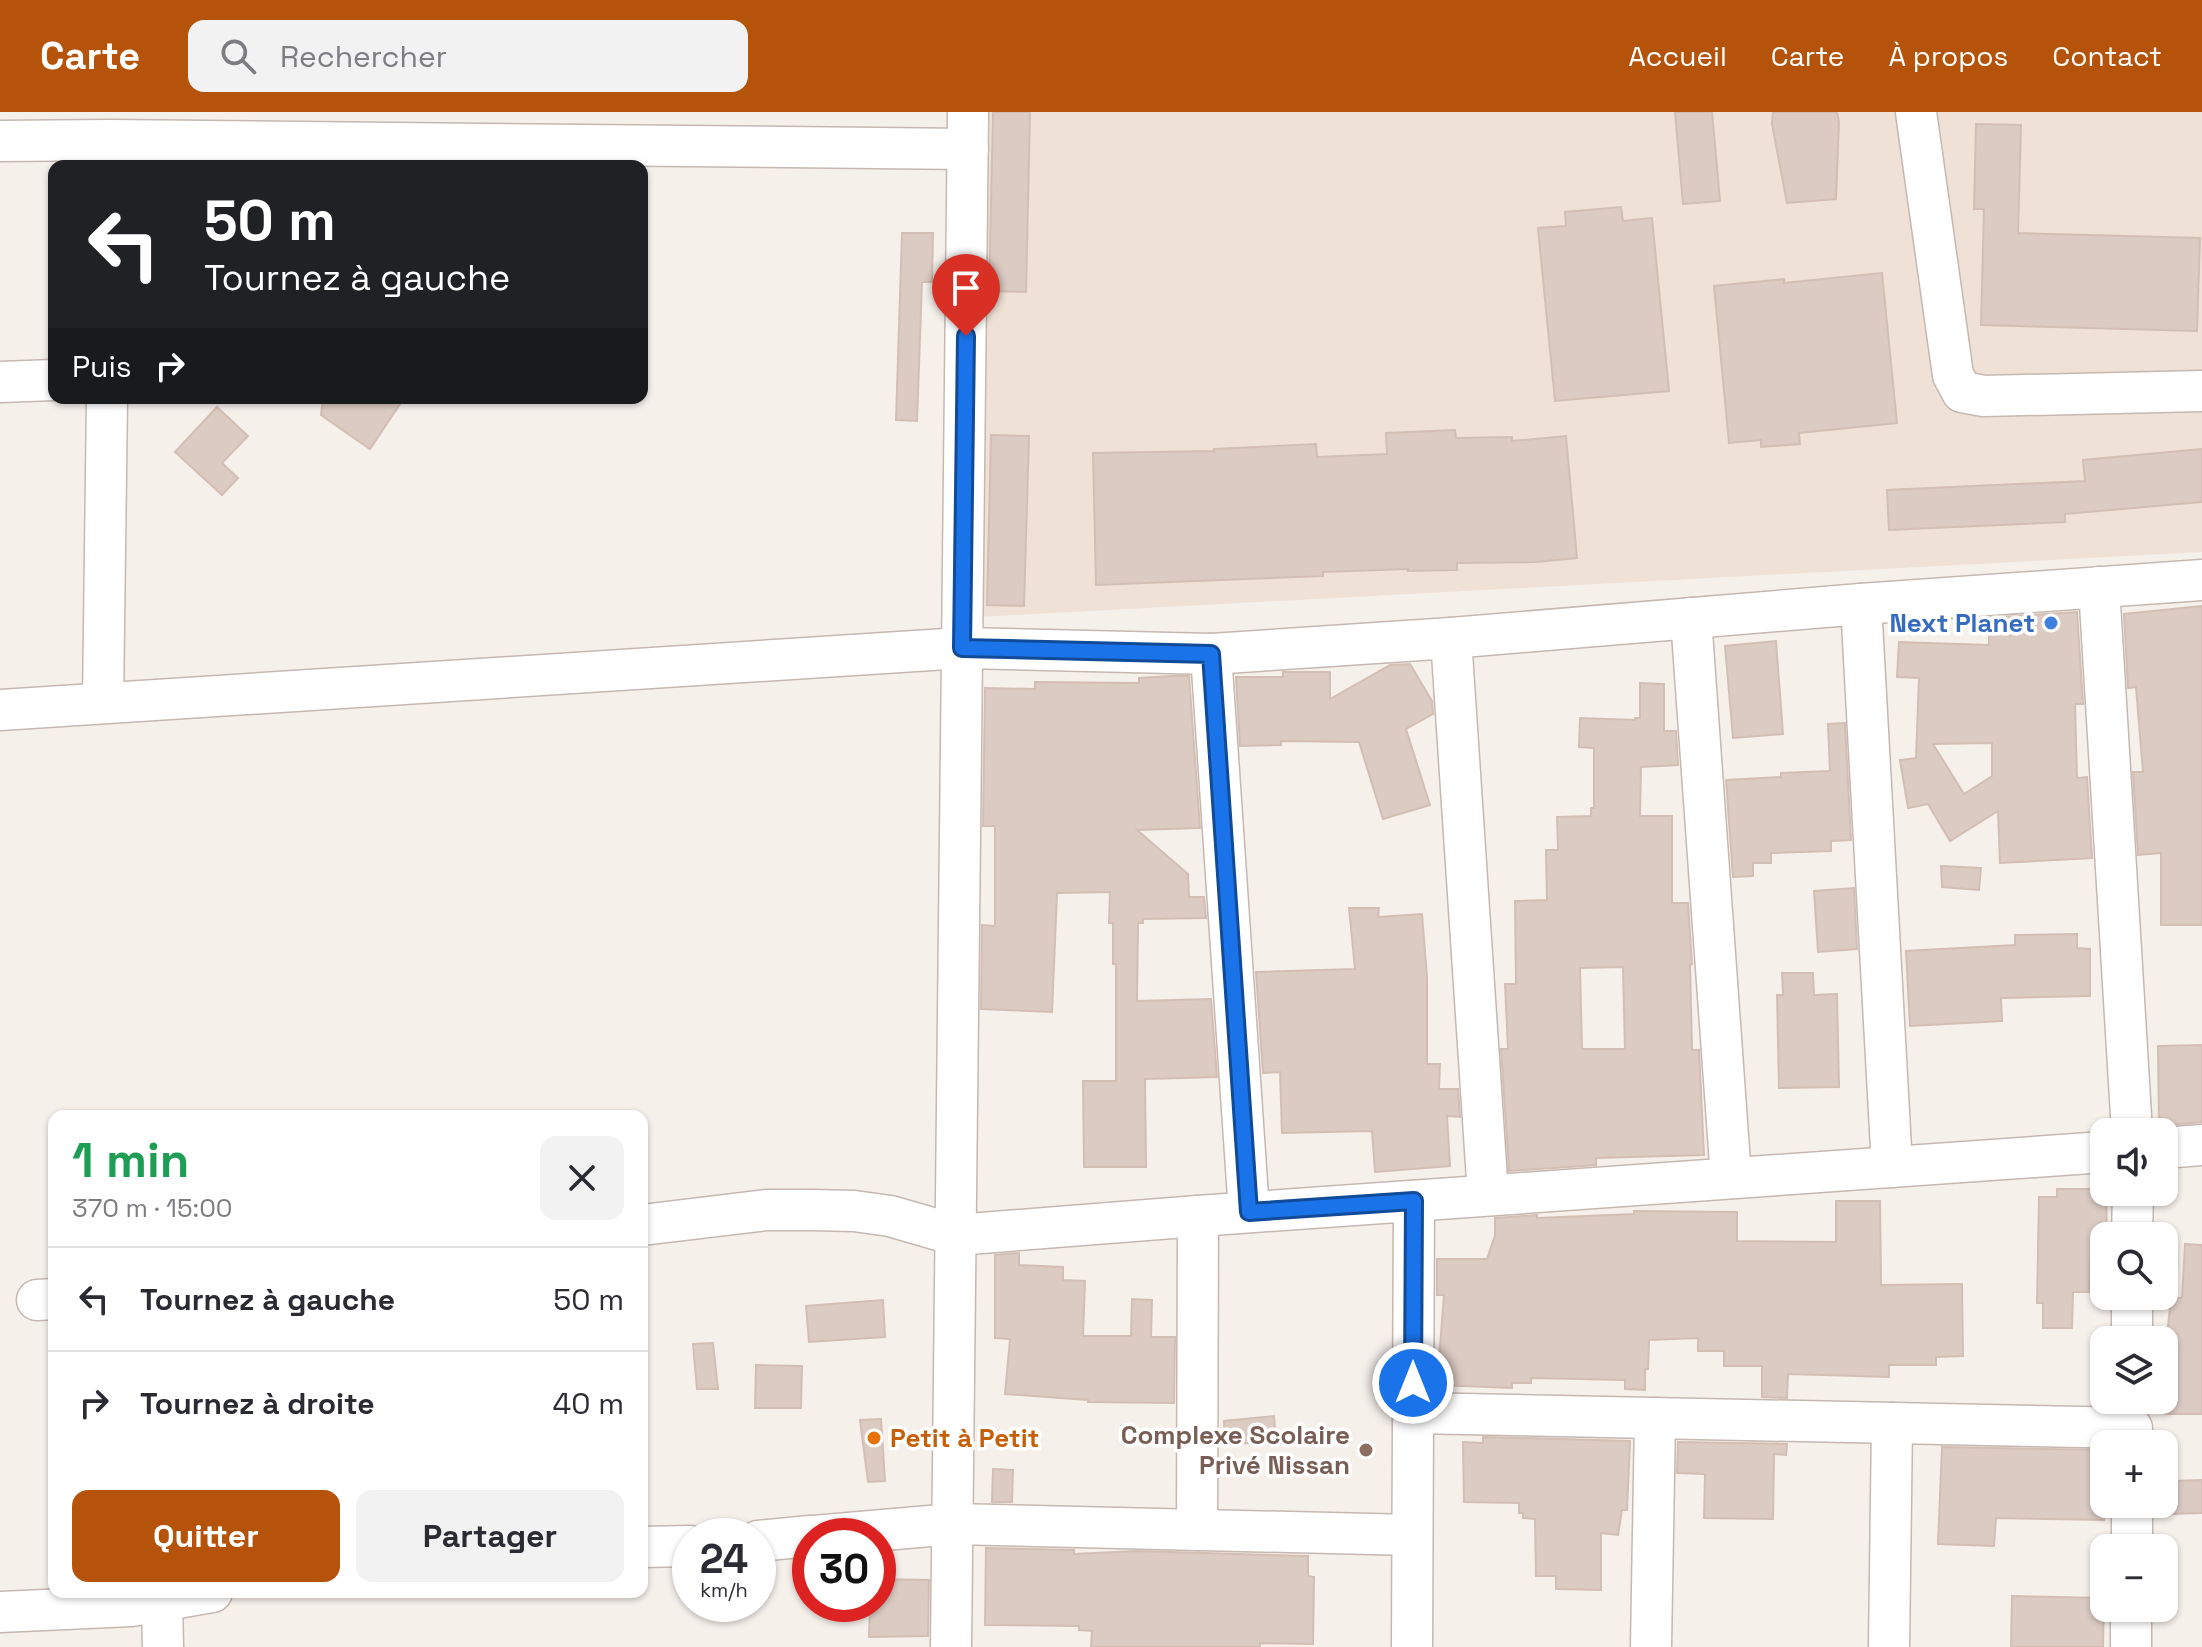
<!DOCTYPE html>
<html lang="fr">
<head>
<meta charset="utf-8">
<style>
	:root { --surface:#fff; --page:#f2f2f3; --text:#2b2b33; --muted:#7c7c81; --line:#e1e1e2; --accent:#b45309 }
	body { margin:0; font-family:"Space Grotesk",sans-serif; background:var(--page); color:var(--text); height:100vh; display:flex; flex-direction:column; font-size:30px; white-space:nowrap }
	* { box-sizing:border-box; margin:0 }
	p { font-size:26px; color:var(--muted) }
	.icon { flex:none; width:44px; height:44px; fill:none; stroke:currentColor; stroke-width:2; stroke-linecap:round; stroke-linejoin:round }
	.map { position:relative; flex:1; overflow:hidden }
	.side { position:absolute; left:48px; top:998px; width:600px; height:488px; display:flex; flex-direction:column; background:var(--surface); border-radius:16px; box-shadow:0 2px 6px #0004 }
	.side>* { flex:none }
	.hud { position:absolute; left:48px; top:48px; width:600px; height:244px; border-radius:16px; box-shadow:0 2px 6px #0004; background:#202124; color:#fff; overflow:hidden }
	.tools { position:absolute; left:2090px; top:1006px; display:grid; gap:16px }
	.tools a { display:grid; place-items:center; width:88px; height:88px; border-radius:16px; background:var(--surface); box-shadow:0 2px 6px #0004; font-size:40px }
	.speed { position:absolute; left:672px; top:1406px; display:flex; gap:16px; font-size:40px; font-weight:700; text-align:center }
	.speed>* { display:grid; place-content:center; width:104px; height:104px; border-radius:50%; background:var(--surface); box-shadow:0 2px 6px #0004; line-height:1 }
	.speed small { font-size:20px; font-weight:400 }
	.speed .limit { border:12px solid #d22; background:#fff; color:#111 }
	.pin { position:absolute; display:grid; place-items:center; width:68px; height:68px; color:#fff; margin:-82px -34px; border-radius:50% 50% 50% 0; rotate:-45deg; box-shadow:0 0 8px #0007 }
	.pin .icon { rotate:45deg }
	.me { position:absolute; width:88px; margin:-44px; rotate:0deg; stroke-linejoin:round; filter:drop-shadow(0 0 6px #0008) }
	.turn { display:flex; align-items:center; gap:28px; height:168px; padding:0 24px; font-size:36px }
	.turn .icon { width:104px; height:104px; stroke-width:2.5 }
	.turn b { display:block; font-size:56px; line-height:68px }
	.then { display:flex; align-items:center; height:76px; padding:0 24px; background:#0003; gap:16px; font-size:30px }
	.round { display:grid; place-items:center; flex:none; width:84px; height:84px; border-radius:16px; background:var(--page) }
	.summary { display:flex; align-items:center; justify-content:space-between; height:136px; padding:0 24px }
	h1 { font-size:48px; font-weight:800; line-height:60px; color:#1e9e55 }
	.action { display:flex; gap:16px; margin-top:auto; padding:16px 24px }
	.action a { flex:1; height:92px; border-radius:16px; background:var(--accent); color:#fff; font-size:32px; font-weight:800; line-height:92px; text-align:center }
	.action a+a { background:var(--page); color:var(--text) }
	ul { padding:0; list-style:none }
	li { display:flex; align-items:center; gap:24px; height:104px; padding:0 24px; border-top:2px solid var(--line) }
	li div { flex:1 }
	li b { display:block; font-size:30px }
	li em { font-style:normal }
	header { display:flex; align-items:center; gap:48px; box-sizing:border-box; height:112px; padding:0 40px; background:var(--accent); color:#fff }
	header strong { font-size:38px }
	nav { display:flex; gap:44px; margin-inline-start:auto; font-size:28px }
	.search { width:560px; height:72px; background:var(--page); display:flex; align-items:center; gap:20px; box-sizing:border-box; padding:0 28px; border-radius:16px; color:var(--muted); font-size:30px }
	.map>svg:first-child { display:block }
	.education { fill:#efe1d5 }
	.building { fill:#dbcbc3; stroke:#d3beb3; stroke-width:2; fill-rule:evenodd }
	.lines { fill:none; stroke-linecap:round; stroke-linejoin:round }
	.minor-casing { stroke:#c5b8b0; stroke-width:43 }
	.minor { stroke:#fff; stroke-width:40 }
	.route-casing { stroke:#114b97; stroke-width:20 }
	.route { stroke:#1a73e8; stroke-width:14 }
	.shop-dot { fill:#3f7fe0; stroke:#fff; stroke-width:3 }
	.food-dot { fill:#e8710a; stroke:#fff; stroke-width:3 }
	.education-dot { fill:#8d6e63; stroke:#fff; stroke-width:3 }
	.labels { text-anchor:middle; dominant-baseline:central; stroke-width:7; stroke-linejoin:round; paint-order:stroke }
	.shop-label { font-size:26px; font-weight:bold; fill:#366cbe; stroke:#fff; text-anchor:end }
	.education-label { font-size:26px; font-weight:bold; fill:#785e54; stroke:#fff; text-anchor:end }
	.food-label { font-size:26px; font-weight:bold; fill:#c56008; stroke:#fff; text-anchor:start }
</style>
</head>
<body>
<header>
<strong>Carte</strong>
<div class="search"><svg class="icon" aria-label="search" viewBox="0 0 24 24"><circle cx="10" cy="10" r="6"/><path d="M15 15l6 6"/></svg>Rechercher</div>
<nav><a>Accueil</a><a>Carte</a><a>À propos</a><a>Contact</a></nav>
</header>
<div class="map">
<svg width="2202" height="1535" viewBox="0 0 2202 1535">
	<rect width="100%" height="100%" fill="#f6f0eb"/>
	<path class="education" d="M983,0h1219v440l-1226,65z"/>
	<g class="building">
		<path d="M993,0h37l-4,180 -37,-1z"/>
		<path d="M1675,0h37l8,89 -37,3z"/>
		<path d="M1773,0h64l2,10 -3,77 -49,4 -15,-79z"/>
		<path d="M1976,12l45,1 -3,108 182,5 -3,93 -216,-6 3,-116h-10z"/>
		<path d="M1621,95l2,14 29,-3 17,173 -114,10 -17,-173 28,-2 -1,-14z"/>
		<path d="M902,121h31l-1,49h-10l-5,139 -21,-1z"/>
		<path d="M1882,161l15,150 -98,10 1,11 -39,3v-7l-32,3 -15,-157 70,-7v4z"/>
		<path d="M323,286h81l-34,51 -49,-34z"/>
		<path d="M217,295l31,29 -26,27 16,15 -16,17 -47,-43z"/>
		<path d="M1455,318l1,8 56,-1v4l54,-5 11,122 -41,4 -79,1v7l-49,1v-2l-85,3v4l-227,9 -3,-132 121,-2v-2l102,-5 1,13 70,-3 -1,-21z"/>
		<path d="M991,323l38,1 -5,170 -37,-1z"/>
		<path d="M2202,337v53l-137,12v8l-176,8 -2,-40 198,-9 -2,-21z"/>
		<path d="M2202,494v319h-41v-72l-23,2 -5,-83h10l-7,-85 -8,1 -4,-74z"/>
		<path d="M2077,500l6,92h-8l2,74 10,-1 5,81 -92,5 -2,-52 -48,30 -22,-37 -20,4 -8,-48 16,-2 3,-80 -22,-1 2,-35 90,3v-27zM1992,631v33l-28,18 -31,-50z"/>
		<path d="M1776,529l7,93 -50,4 -8,-92z"/>
		<path d="M1410,552l22,37 1,13 -27,15 24,76 -47,14 -24,-77 -78,-1v4l-41,1 -4,-69h47v-5h47v27l60,-34z"/>
		<path d="M1172,564h17l11,152 -63,2 51,44 1,23h15l2,21 -63,1v4h-5l-1,78 74,-2 6,78 -72,2 1,88h-62l-1,-86h33v-117h-3v-41h-4l1,-31 -53,1 -5,119 -71,-3 1,-84 13,1v-100h-12l2,-138 50,1v-7l104,1v-5z"/>
		<path d="M1640,571l24,1v47h12l2,34 -37,2 -1,49h32v87h16l4,61 -2,1 2,85h7l5,105 -108,3v7l-87,6 -8,-122h7l-3,-65h11l-1,-83 32,-1 -1,-50h12l-1,-33 34,-1v-8h3v-60l-15,-1 1,-29 55,2v-2h5zM1623,855l2,82h-43l-2,-81z"/>
		<path d="M1845,611l6,117 -20,1v10l-60,2v10h-18v13l-20,1 -7,-97 55,-3v-4l49,-2 -2,-47z"/>
		<path d="M1941,754l40,2 -2,22 -37,-3z"/>
		<path d="M1854,776l3,61 -39,3 -4,-61z"/>
		<path d="M1349,796h30l-1,9 44,-3 5,63v87h13l-1,25h19l2,28 -13,-1 3,50 -75,6 -3,-41 -90,2 -2,-61 -17,1 -7,-101 99,-3z"/>
		<path d="M2077,822v14l13,1v47l-89,2 1,23 -92,5 -4,-75 109,-6v-10z"/>
		<path d="M1782,861h31l1,22 23,-1 2,93 -60,1 -2,-93h6z"/>
		<path d="M2202,933v77l-43,4 -1,-80z"/>
		<path d="M2057,1077h47v3h2l1,44h-3v26h-14l-1,30h-16l-1,36h-29v-25h-6l2,-106h18z"/>
		<path d="M1836,1089h44l1,84 81,-1 1,72 -27,1v8h-47v12l-101,-3 -1,24 -25,-1v-31h-38v-15h-26v-13l-49,2 -1,29h-3v21l-20,-1v-9l-94,-2v5h-19v5l-75,-3 7,-90h-7v-36h50l8,-24v-17l42,-3v3l97,-4v-3l103,1v29l99,1z"/>
		<path d="M2185,1132l17,1v169h-37l1,-68 5,-49 11,1z"/>
		<path d="M1019,1141v12l44,2v13l22,1 -2,55h48l1,-37 20,1 -1,37h24l-1,66 -86,-1v-2l-83,-6 5,-55 -15,-1v-83z"/>
		<path d="M883,1188l2,37 -76,5 -3,-36z"/>
		<path d="M713,1231l5,46h-21l-4,-45z"/>
		<path d="M756,1253l46,1 -1,42h-46z"/>
		<path d="M1274,1304l2,26 -51,2 -1,-23z"/>
		<path d="M881,1307l4,62 -17,1 -8,-62z"/>
		<path d="M1483,1325l147,4 -3,69h-5l-4,25 -17,-2v57l-45,-1v-13h-20l-1,-57 -12,-1v-5h-4v-10l-55,-1 -1,-60 20,1z"/>
		<path d="M1678,1330l109,2 -1,11 -12,-1 -1,65 -69,-1 1,-44 -28,-1z"/>
		<path d="M1942,1335l162,3v70l-108,-2 -2,28 -56,-2z"/>
		<path d="M993,1357l20,1 -1,32h-20z"/>
		<path d="M2202,1368v33l-30,1 -1,-33z"/>
		<path d="M986,1436l88,2v4l62,-3 172,5v20l6,1 -1,67 -53,-1v4h-169l1,-16 -13,-1v-4l-94,-1z"/>
		<path d="M878,1467l51,1 -1,56 -59,1 1,-33h8z"/>
		<path d="M2012,1484l92,2 -1,49h-92z"/>
	</g>
	<g class="lines">
		<defs>
			<g id="minor">
				<path d="M1916,0l37,263 9,17 22,4 218,-5"/>
				<path d="M0,29l110,-1 858,9"/>
				<path d="M0,270l54,-2"/>
				<path d="M2099,475l33,545"/>
				<path d="M1861,492l31,563"/>
				<path d="M1691,506l40,560"/>
				<path d="M1451,526l37,557"/>
				<path d="M1211,542l38,558"/>
				<path d="M103,590l4,-304"/>
				<path d="M0,598l962,-62 249,6 240,-16 410,-34 341,-24"/>
				<path d="M2164,1036l38,-3"/>
				<path d="M642,1113l124,-15h46l42,1 36,5 66,19 242,-19 906,-64"/>
				<path d="M2132,1124l1,-44"/>
				<path d="M37,1188l17,-1"/>
				<path d="M2132,1228v-44"/>
				<path d="M1413,1301l719,15"/>
				<path d="M1197,1418l1,-314"/>
				<path d="M814,1424l139,-12 459,11"/>
				<path d="M758,1429l52,-5"/>
				<path d="M642,1435l48,-1"/>
				<path d="M2132,1436v-44"/>
				<path d="M162,1489l1,46"/>
				<path d="M0,1500l131,-6 81,-14"/>
				<path d="M951,1535l17,-1535"/>
				<path d="M1412,1535l2,-446"/>
				<path d="M1651,1535l4,-229"/>
				<path d="M1889,1535l3,-224"/>
				<path d="M2131,1535v-39"/>
			</g>
		</defs>
		<use href="#minor" class="minor-casing"/>
		<use href="#minor" class="minor"/>
	</g>
	<g class="lines">
		<defs>
			<path id="route" d="M966,224l-4,312 249,6 38,558 165,-11 -1,182"/>
		</defs>
		<use href="#route" class="route-casing"/>
		<use href="#route" class="route"/>
	</g>
	<circle class="shop-dot" cx="2051" cy="511" r="8"/>
	<circle class="food-dot" cx="874" cy="1326" r="8"/>
	<circle class="education-dot" cx="1366" cy="1338" r="8"/>
	<g class="labels">
		<g class="shop-label">
			<text x="2035" y="511">Next Planet</text>
		</g>
		<g class="education-label">
			<text x="1350" y="1323">Complexe Scolaire<tspan x="1350" dy="30">Privé Nissan</tspan></text>
		</g>
		<g class="food-label">
			<text x="890" y="1326">Petit à Petit</text>
		</g>
	</g>
</svg>
<div class="tools">
<a><svg class="icon" aria-label="sound" viewBox="0 0 24 24"><path d="M4 9h4l5-4v14l-5-4H4zM17 9q2 3 0 6"/></svg></a>
<a><svg class="icon" aria-label="search" viewBox="0 0 24 24"><circle cx="10" cy="10" r="6"/><path d="M15 15l6 6"/></svg></a>
<a><svg class="icon" aria-label="layers" viewBox="0 0 24 24"><path d="M12 4l9 5-9 5-9-5zM3 14l9 5 9-5"/></svg></a>
<a>+</a>
<a>−</a>
</div>
<div class="speed"><div>24<small>km/h</small></div><div class="limit">30</div></div>
<div class="pin" style="left:966px;top:224px;background:#d93025"><svg class="icon" aria-label="arrive" viewBox="0 0 24 24"><path d="M6 21V4h12l-3 4 3 4H6"/></svg></div>
<svg class="me" style="left:1413px;top:1271px" viewBox="-20 -20 40 40"><circle r="17" fill="#1a73e8" stroke="#fff" stroke-width="3"/><path d="M0-11L8 9 0 5-8 9z" fill="#fff"/></svg>
<div class="hud">
<div class="turn"><svg class="icon" aria-label="left" viewBox="0 0 24 24"><path d="M17 20v-9H6M10 6l-5 5 5 5"/></svg><div><b>50 m</b>Tournez à gauche</div></div>
<div class="then">Puis<svg class="icon" aria-label="right" viewBox="0 0 24 24"><path d="M7 20v-9h11M14 6l5 5-5 5"/></svg></div>
</div>
<section class="side">
<div class="summary"><div><h1>1 min</h1><p>370 m · 15:00</p></div><a class="round"><svg class="icon" aria-label="close" viewBox="0 0 24 24"><path d="M6 6l12 12M18 6L6 18"/></svg></a></div>
<ul>
<li><svg class="icon" aria-label="left" viewBox="0 0 24 24"><path d="M17 20v-9H6M10 6l-5 5 5 5"/></svg><div><b>Tournez à gauche</b></div><em>50 m</em></li>
<li><svg class="icon" aria-label="right" viewBox="0 0 24 24"><path d="M7 20v-9h11M14 6l5 5-5 5"/></svg><div><b>Tournez à droite</b></div><em>40 m</em></li>
</ul>
<div class="action"><a>Quitter</a><a>Partager</a></div>
</section>
</div>
</body>
</html>
